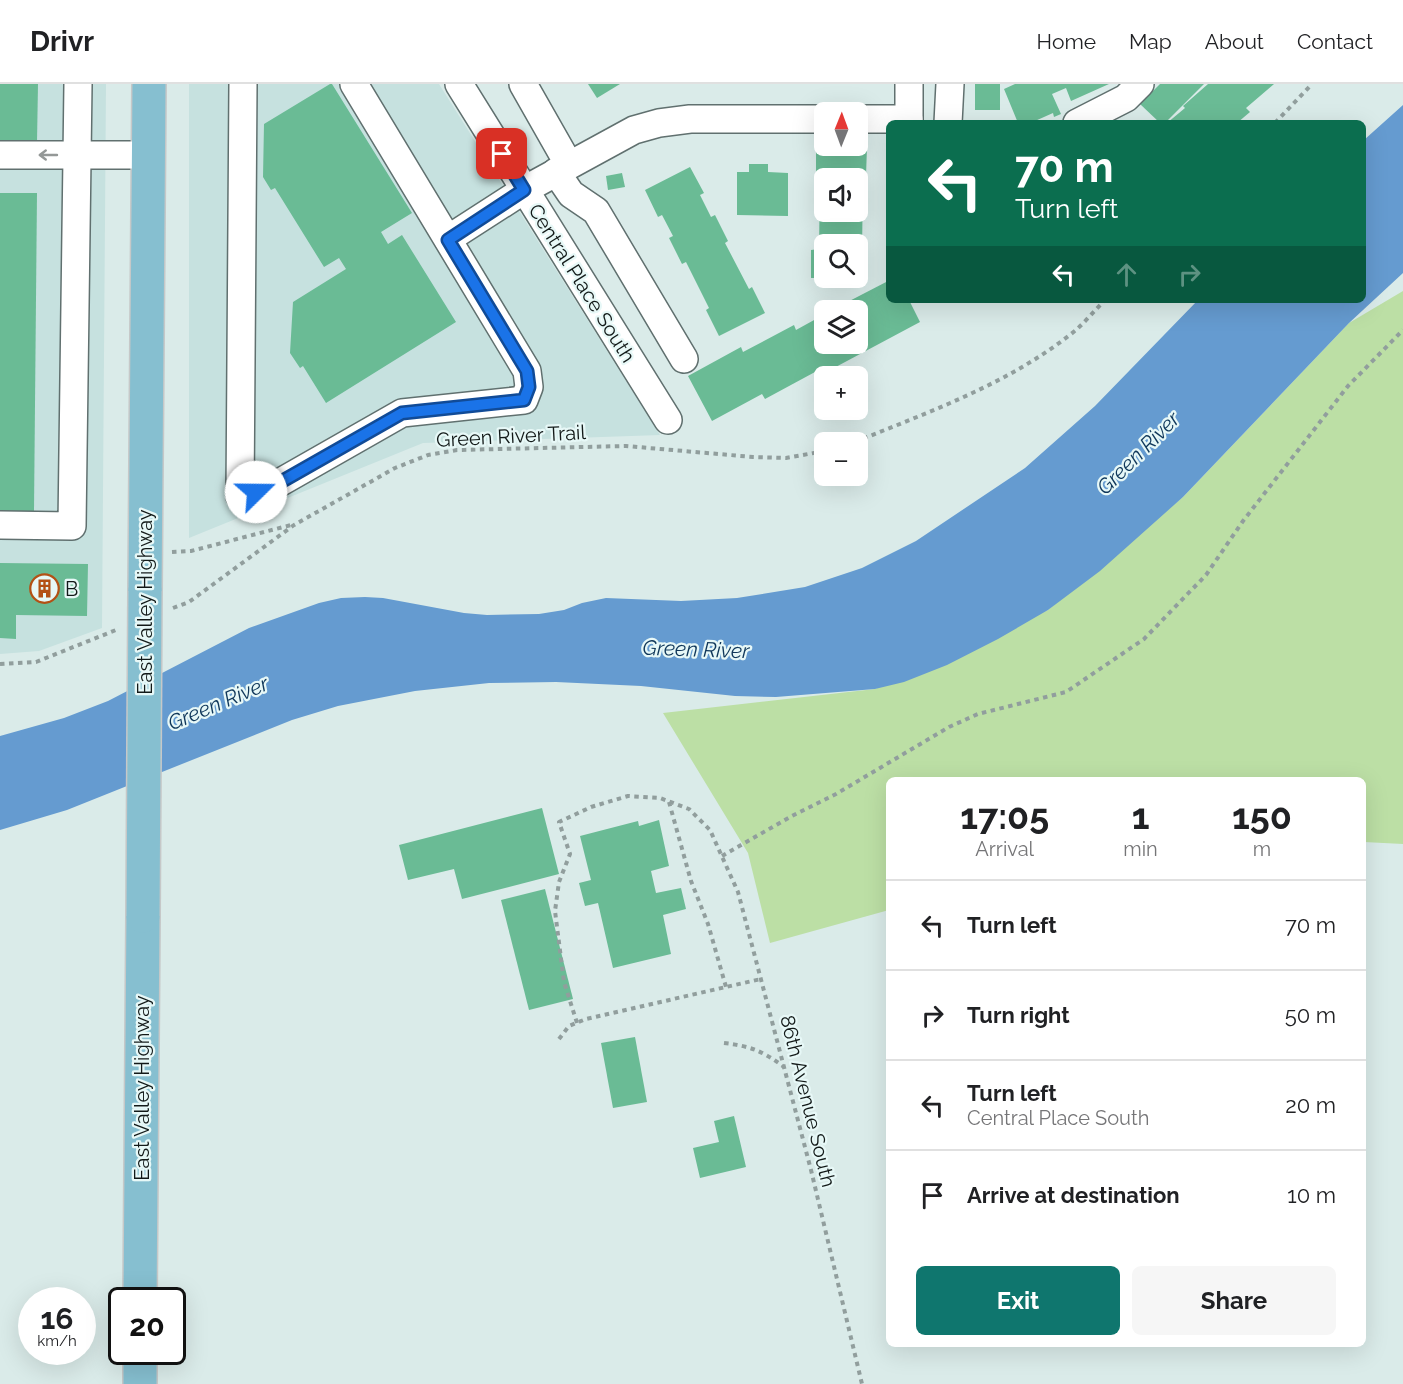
<!DOCTYPE html>
<html lang="en">
<head>
<meta charset="utf-8">
<style>
	:root { --surface:#fff; --page:#f6f6f6; --text:#202124; --muted:#757577; --line:#e0e0e0; --accent:#0f766e }
	body { margin:0; font-family:Raleway,sans-serif; background:var(--page); color:var(--text); height:100vh; display:flex; flex-direction:column; font-size:22px; white-space:nowrap }
	* { box-sizing:border-box; margin:0 }
	p { font-size:20px; color:var(--muted) }
	.icon { flex:none; width:33px; height:33px; fill:none; stroke:currentColor; stroke-width:2; stroke-linecap:round; stroke-linejoin:round }
	.map { position:relative; flex:1; overflow:hidden }
	.details { position:absolute; left:886px; top:693px; width:480px; height:570px; display:flex; flex-direction:column; background:var(--surface); border-radius:9px; box-shadow:0 6px 24px #0002 }
	.details>* { flex:none }
	.banner { position:absolute; left:886px; top:36px; width:480px; height:183px; border-radius:9px; box-shadow:0 6px 24px #0002; background:#0b6e4f; color:#fff; overflow:hidden }
	.needle { width:39px; rotate:1deg }
	.controls { position:absolute; left:814px; top:18px; display:grid; gap:12px }
	.controls a { display:grid; place-items:center; width:54px; height:54px; border-radius:9px; background:var(--surface); box-shadow:0 6px 24px #0002; font-size:30px }
	.speed { position:absolute; left:18px; top:1203px; display:flex; gap:12px; font-size:30px; font-weight:700; text-align:center }
	.speed>* { display:grid; place-content:center; width:78px; height:78px; border-radius:50%; background:var(--surface); box-shadow:0 6px 24px #0002; line-height:1 }
	.speed small { font-size:15px; font-weight:400 }
	.speed .limit { border:3px solid #111; border-radius:9px; background:#fff; color:#111 }
	.pin { position:absolute; display:grid; place-items:center; width:51px; height:51px; color:#fff; margin:-26px; border-radius:12px; box-shadow:0 3px 9px #0006 }
	.me { position:absolute; width:66px; margin:-33px; rotate:68deg; stroke-linejoin:round; filter:drop-shadow(0 0 4px #0008) }
	.turn { display:flex; align-items:center; gap:21px; height:126px; padding:0 30px; font-size:27px }
	.turn .icon { width:78px; height:78px; stroke-width:2.5 }
	.turn b { display:block; font-size:42px; line-height:51px }
	.lanes { display:flex; align-items:center; height:57px; padding:0 30px; background:#0003; justify-content:center; gap:30px; direction:ltr }
	.lanes .off { opacity:.35 }
	.eta { display:flex; justify-content:space-evenly; align-items:center; height:102px; text-align:center }
	.eta b { font-size:36px; font-weight:700; line-height:42px }
	.button { display:flex; gap:12px; margin-top:auto; padding:12px 30px }
	.button a { flex:1; height:69px; border-radius:9px; background:var(--accent); color:#fff; font-size:24px; font-weight:700; line-height:69px; text-align:center }
	.button a+a { background:var(--page); color:var(--text) }
	ul { padding:0; list-style:none }
	li { display:flex; align-items:center; gap:18px; height:90px; padding:0 30px; border-top:2px solid var(--line) }
	li div { flex:1 }
	li b { display:block; font-size:22px }
	li em { font-style:normal }
	header { display:flex; align-items:center; gap:36px; box-sizing:border-box; height:84px; padding:0 30px; background:var(--surface); border-bottom:2px solid var(--line) }
	header strong { font-size:28px }
	nav { display:flex; gap:33px; margin-inline-start:auto; font-size:21px }
	.map>svg:first-child { display:block }
	.built { fill:#c6e1df }
	.green { fill:#bcdfa5 }
	.water { fill:#659bd0 }
	.building { fill:#6abb95; fill-rule:evenodd }
	.lines { fill:none; stroke-linecap:round; stroke-linejoin:round }
	.minor-casing { stroke:#60706f; stroke-width:30 }
	.major-casing { stroke:#c6c8c8; stroke-width:36 }
	.path { stroke:#919e9d; stroke-width:4; stroke-dasharray:4.5 4.5; stroke-linecap:butt }
	.minor { stroke:#fff; stroke-width:27 }
	.major { stroke:#86bfd0; stroke-width:33 }
	.major-bridge-casing { stroke:#c6c8c8; stroke-width:36; stroke-linecap:butt }
	.major-bridge { stroke:#86bfd0; stroke-width:33 }
	.oneway { stroke:#949897 }
	.route-casing { stroke:#114b97; stroke-width:15 }
	.route { stroke:#1a73e8; stroke-width:10 }
	.labels { text-anchor:middle; dominant-baseline:central; stroke-width:4.5; stroke-linejoin:round; paint-order:stroke }
	.street-label { font-size:20px; fill:#121918; stroke:#e7f8f7 }
	.poi-label { font-size:20px; fill:#121918; stroke:#e7f8f7; text-anchor:start }
	.water-label { font-size:21px; font-style:italic; fill:#0f375a; stroke:#e7f8f7 }
</style>
</head>
<body>
<header>
<strong>Drivr</strong>
<nav><a>Home</a><a>Map</a><a>About</a><a>Contact</a></nav>
</header>
<div class="map">
<svg width="1403" height="1300" viewBox="0 0 1403 1300">
	<rect width="100%" height="100%" fill="#daebe9"/>
	<g class="built">
		<path d="M0,0h106l-4,544 -63,23 -39,3z"/>
		<path d="M189,0h250l221,351 -237,8 -234,95z"/>
	</g>
	<path class="green" d="M1403,207v553l-39,-2v-62h-474l-1,130 -119,33 -22,-90 -85,-140 212,-24 173,-79 135,-113 166,-174z"/>
	<path class="water" d="M1403,21v168l-54,50 -166,174 -83,74 -52,39 -50,29 -51,26 -43,17 -29,7 -99,8 -41,-1 -94,-10 -85,-4 -67,1 -74,8 -77,15 -46,14 -225,90 -67,20v-94l64,-18 44,-17 141,-73 70,-25 22,-5 24,-1 18,1 81,15 23,2 52,-1 25,-4 18,-7 24,-5 75,3 56,-3 68,-11 57,-19 54,-27 109,-73 70,-62 103,-106h166v-160z"/>
	<g class="building">
		<path d="M0,0h38l-1,58h-37z"/>
		<path d="M330,0h2l80,129 -31,19 7,12 14,-9 54,87 -130,81 -23,-37 -3,2 -10,-15 3,-51 53,-33 -7,-11 -15,9 -49,-79 -4,2 -8,-13 1,-53z"/>
		<path d="M588,0h32l-23,14z"/>
		<rect x="975" y="0" width="25" height="26"/>
		<path d="M1015,0h94l-38,17 -5,-13 -14,6 9,20 -7,3 -1,-4 -18,8v2h-17l-14,-34z"/>
		<path d="M1160,0h44l-39,39h-5l-20,-19z"/>
		<path d="M1208,0h66l-28,24 4,4 -13,11h-70l18,-15 -2,-2z"/>
		<path d="M816,62l51,1 -1,29h-3l-1,77h-4v-9h-33v34h-14v-28l8,-1 1,-74h-4zM825,94h33v34h-33z"/>
		<path d="M749,80h19v8l20,1v43l-51,-1v-43h12z"/>
		<path d="M690,83l14,26 -4,2 11,22 4,-2 13,26 -3,2 24,46 3,-2 13,26 -46,23 -13,-26 3,-2 -23,-46 -4,2 -13,-26 4,-2 -11,-21 -4,2 -13,-27z"/>
		<path d="M622,89l3,14 -17,3 -2,-14z"/>
		<path d="M0,109h37l-3,318h-34z"/>
		<path d="M890,196v20h19l11,22 -103,55 -2,-5 -50,27 -3,-5 -50,27 -24,-45 53,-29 2,5 51,-27 2,5 29,-16v30h33v-34h-26z"/>
		<path d="M0,479l88,1 -1,52 -71,-1v24l-16,-1z"/>
		<path d="M542,724l17,66 -97,25 -8,-30 -46,11 -9,-35z"/>
		<path d="M659,736l10,46 -18,5 5,22 25,-5 5,21 -23,6 8,39 -58,14 -15,-65 -13,3 -6,-23 12,-3 -11,-44 58,-15 1,5z"/>
		<path d="M545,805l28,110 -44,11 -28,-110z"/>
		<path d="M635,953l12,65 -34,6 -12,-65z"/>
		<path d="M734,1032l12,51 -46,11 -7,-30 26,-6 -5,-21z"/>
	</g>
	<g class="lines">
		<defs>
			<g id="minor">
				<path d="M243,0l-3,412 32,-9 130,-74 122,-13 5,-13 -2,-16 -173,-287"/>
				<path d="M459,0l209,336"/>
				<path d="M523,0l46,81"/>
				<path d="M858,35h51v4"/>
				<path d="M909,35v-35"/>
				<path d="M948,39l2,-39"/>
				<path d="M1077,39l49,-25 14,-14"/>
				<path d="M0,71h148"/>
				<path d="M556,88l15,22 25,17 88,148"/>
				<path d="M448,155l76,-49 110,-60 25,-7 31,-4h135"/>
				<path d="M0,441l72,1 6,-442"/>
			</g>
			<g id="major">
				<path d="M145,507l4,-507"/>
				<path d="M140,1216l3,-384"/>
				<path d="M140,1300v-32"/>
			</g>
		</defs>
		<use href="#minor" class="minor-casing"/>
		<use href="#major" class="major-casing"/>
		<g class="path">
			<path d="M1275,39l37,-39"/>
			<path d="M855,358c76,-31 156,-59 221,-112 10,-9 19,-20 29,-30"/>
			<path d="M172,468l19,-1 100,-26"/>
			<path d="M173,524l16,-6 105,-77 101,-57 33,-13 29,-5 169,-4 127,11 33,1 39,-7"/>
			<path d="M0,580l36,-2 80,-32"/>
			<path d="M669,718l22,79 17,43 18,63"/>
			<path d="M722,772l68,-39 46,-23 113,-67 29,-13 88,-22 78,-53 62,-64 37,-54 105,-135 55,-56"/>
			<path d="M577,939l-13,-41 -9,-71 4,-29 11,-28 -11,-32 32,-15 37,-11 32,2 29,11 21,21 28,62 73,278 51,214"/>
			<path d="M559,955l10,-13 17,-7 175,-40"/>
			<path d="M724,959c26,3 39,8 60,24"/>
		</g>
		<use href="#minor" class="minor"/>
		<use href="#major" class="major"/>
		<defs>
			<path id="major-bridge" d="M143,832l2,-325"/>
		</defs>
		<use href="#major-bridge" class="major-bridge-casing"/>
		<use href="#major-bridge" class="major-bridge"/>
	</g>
	<defs><path id="oneway-shaft" d="M-6 0H5M1.5-3L5.5 0L1.5 3" fill="none" stroke-width="1.6" stroke-linecap="round" stroke-linejoin="round" transform="scale(1.5)"/></defs>
	<use class="oneway" href="#oneway-shaft" transform="translate(48 71) rotate(180)"/>
	<g class="lines">
		<defs>
			<path id="route" d="M256,408l16,-5 130,-74 122,-13 5,-13 -2,-16 -79,-131 76,-50 -22,-36"/>
		</defs>
		<use href="#route" class="route-casing"/>
		<use href="#route" class="route"/>
	</g>
	<defs>
		<symbol id="building-ring" viewBox="-11 -11 22 22"><circle r="9.5" fill="#e7f8f7" stroke="#b35115" stroke-width="1.5"/><path d="M-4-6H4V6H1V3H-1V6H-4ZM-2.5-4.3h1.7v1.8h-1.7ZM.8-4.3h1.7v1.8H.8ZM-2.5-1h1.7V.8h-1.7ZM.8-1h1.7V.8H.8Z" fill="#b35115"/></symbol>
	</defs>
	<g fill-rule="evenodd">
		<use href="#building-ring" x="28" y="488" width="33" height="33"/>
	</g>
	<g class="labels">
		<g class="street-label">
			<text transform="translate(582 199) rotate(58)">Central Place South</text>
			<text transform="translate(511 352) rotate(-3)">Green River Trail</text>
			<text transform="translate(145 518) rotate(-90)">East Valley Highway</text>
			<text transform="translate(142 1004) rotate(-90)">East Valley Highway</text>
			<text transform="translate(808 1017) rotate(76)">86th Avenue South</text>
		</g>
		<g class="poi-label">
			<text x="65" y="505">B</text>
		</g>
		<g class="water-label">
			<text transform="translate(1138 369) rotate(-45)">Green River</text>
			<text transform="translate(696 565) rotate(2)">Green River</text>
			<text transform="translate(218 619) rotate(-23)">Green River</text>
		</g>
	</g>
</svg>
<div class="controls">
<a><svg class="needle" viewBox="-14 -14 28 28"><path d="M0-13l5 13h-10z" fill="#e53935"/><path d="M0 13l5-13h-10z" fill="#757577"/></svg></a>
<a><svg class="icon" aria-label="sound" viewBox="0 0 24 24"><path d="M4 9h4l5-4v14l-5-4H4zM17 9q2 3 0 6"/></svg></a>
<a><svg class="icon" aria-label="search" viewBox="0 0 24 24"><circle cx="10" cy="10" r="6"/><path d="M15 15l6 6"/></svg></a>
<a><svg class="icon" aria-label="layers" viewBox="0 0 24 24"><path d="M12 4l9 5-9 5-9-5zM3 14l9 5 9-5"/></svg></a>
<a>+</a>
<a>−</a>
</div>
<div class="speed"><div>16<small>km/h</small></div><div class="limit">20</div></div>
<div class="pin" style="left:502px;top:70px;background:#d93025"><svg class="icon" aria-label="arrive" viewBox="0 0 24 24"><path d="M6 21V4h12l-3 4 3 4H6"/></svg></div>
<svg class="me" style="left:256px;top:408px" viewBox="-20 -20 40 40"><circle r="19" fill="#fff"/><path d="M0-13L10 11 0 6-10 11z" fill="#1a73e8"/></svg>
<div class="banner">
<div class="turn"><svg class="icon" aria-label="left" viewBox="0 0 24 24"><path d="M17 20v-9H6M10 6l-5 5 5 5"/></svg><div><b>70 m</b>Turn left</div></div>
<div class="lanes"><svg class="icon" aria-label="left" viewBox="0 0 24 24"><path d="M17 20v-9H6M10 6l-5 5 5 5"/></svg><svg class="icon off" aria-label="ahead" viewBox="0 0 24 24"><path d="M12 20V5M6 11l6-6 6 6"/></svg><svg class="icon off" aria-label="right" viewBox="0 0 24 24"><path d="M7 20v-9h11M14 6l5 5-5 5"/></svg></div>
</div>
<section class="details">
<div class="eta">
<div><b>17:05</b><p>Arrival</p></div>
<div><b>1</b><p>min</p></div>
<div><b>150</b><p>m</p></div>
</div>
<ul>
<li><svg class="icon" aria-label="left" viewBox="0 0 24 24"><path d="M17 20v-9H6M10 6l-5 5 5 5"/></svg><div><b>Turn left</b></div><em>70 m</em></li>
<li><svg class="icon" aria-label="right" viewBox="0 0 24 24"><path d="M7 20v-9h11M14 6l5 5-5 5"/></svg><div><b>Turn right</b></div><em>50 m</em></li>
<li><svg class="icon" aria-label="left" viewBox="0 0 24 24"><path d="M17 20v-9H6M10 6l-5 5 5 5"/></svg><div><b>Turn left</b><p>Central Place South</p></div><em>20 m</em></li>
<li><svg class="icon" aria-label="arrive" viewBox="0 0 24 24"><path d="M6 21V4h12l-3 4 3 4H6"/></svg><div><b>Arrive at destination</b></div><em>10 m</em></li>
</ul>
<div class="button"><a>Exit</a><a>Share</a></div>
</section>
</div>
</body>
</html>
